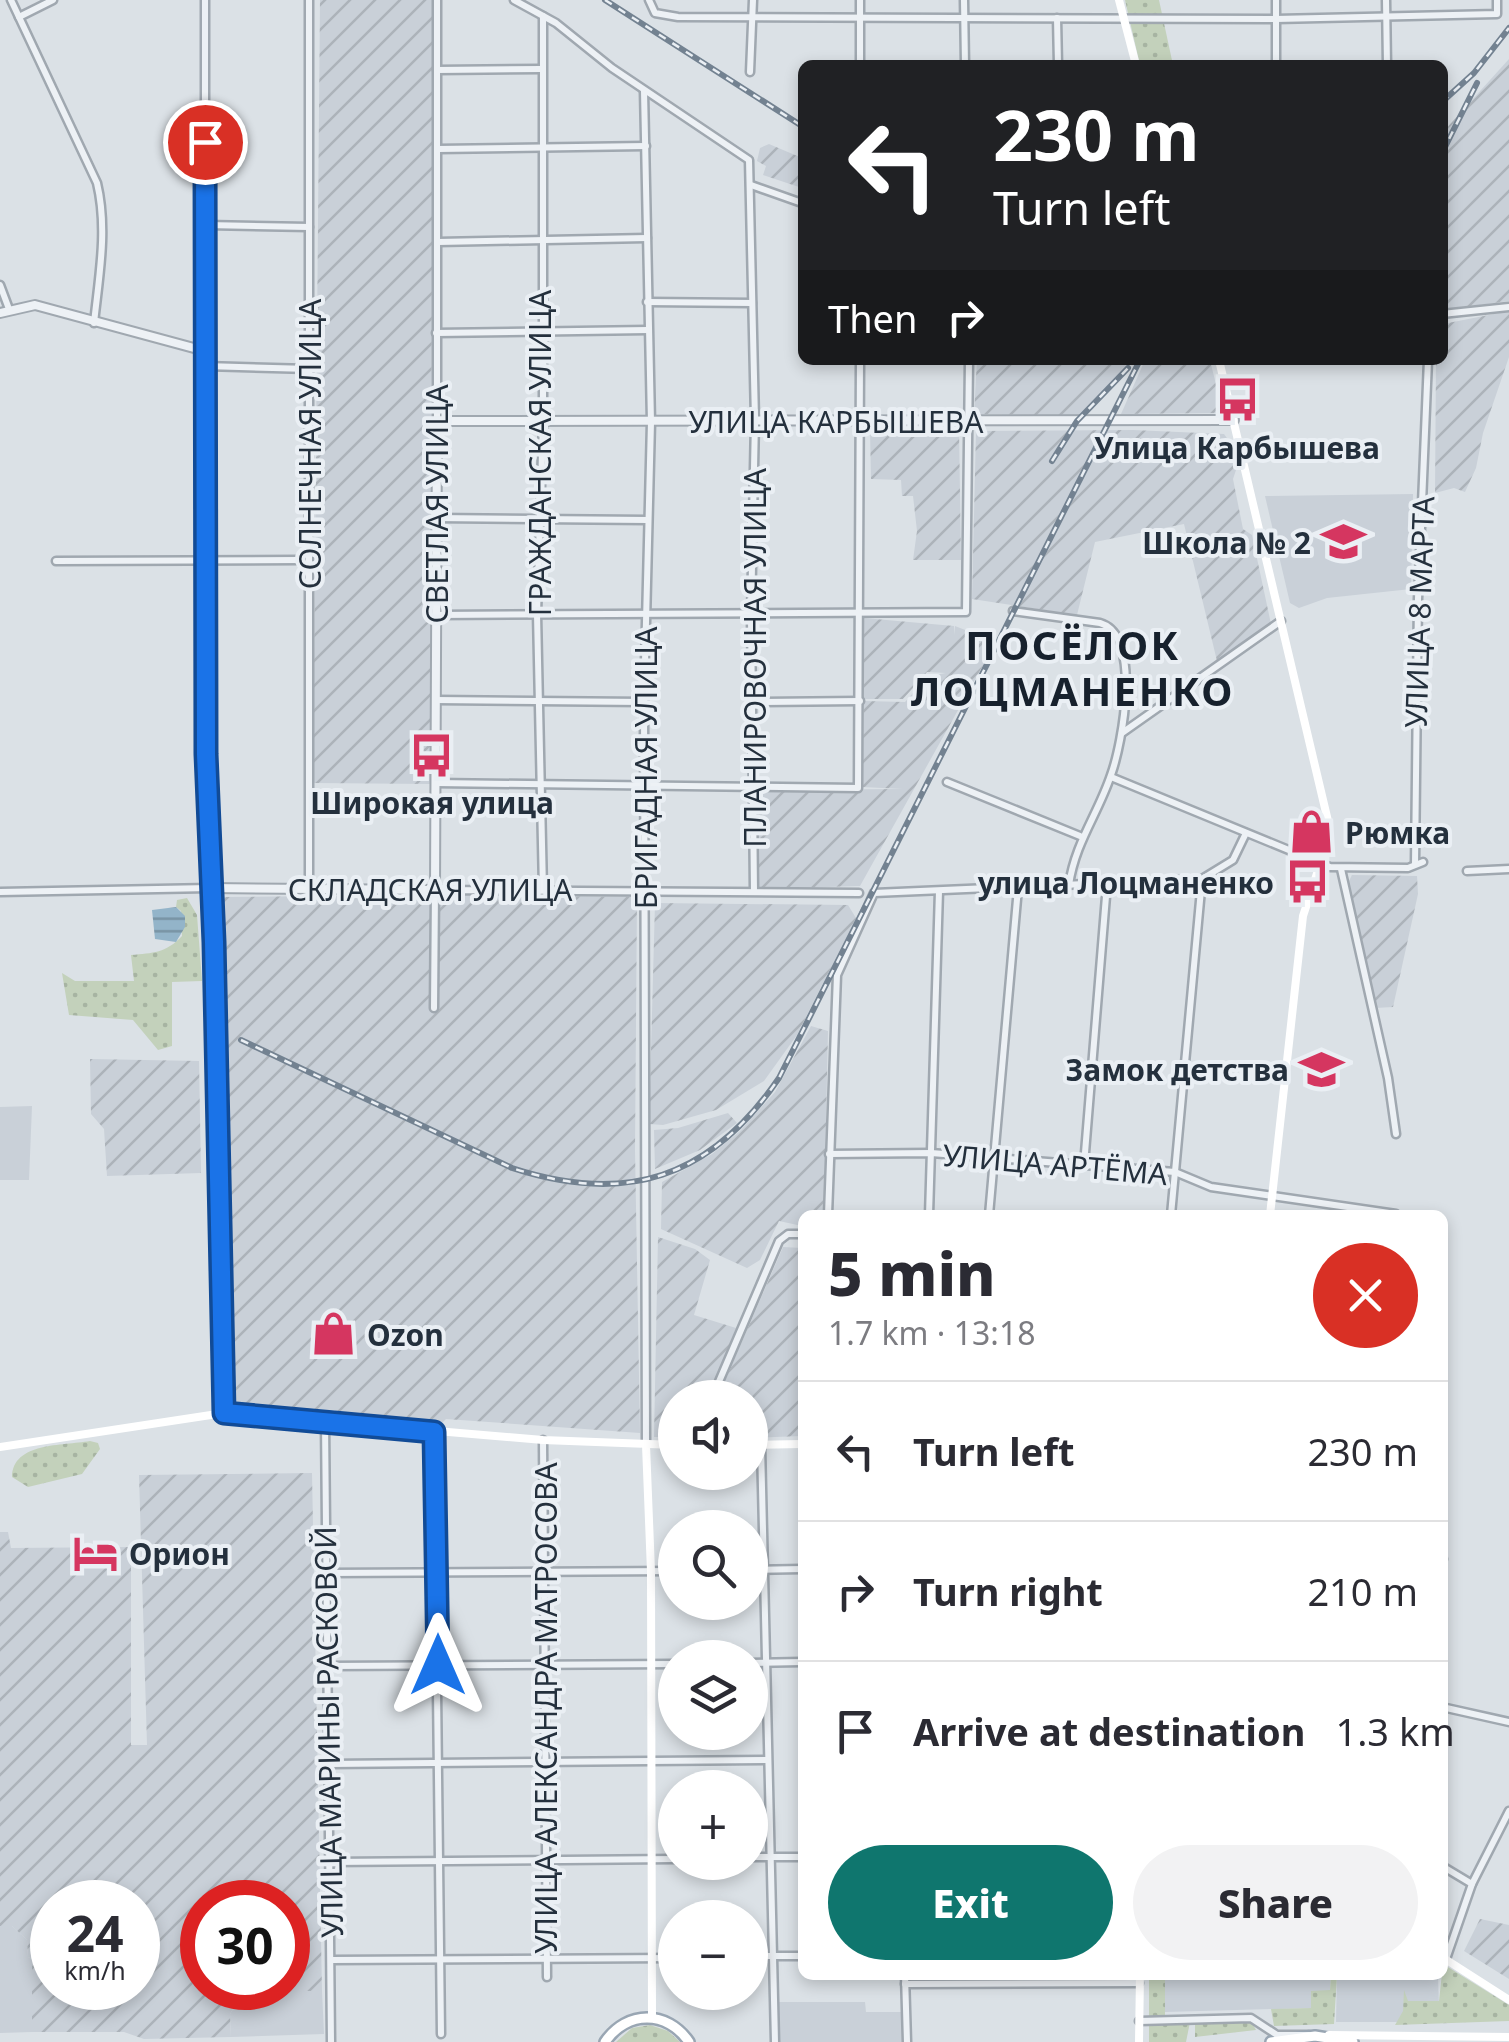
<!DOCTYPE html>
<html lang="en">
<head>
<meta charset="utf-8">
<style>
	:root { --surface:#fff; --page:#f2f2f3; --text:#2b2b33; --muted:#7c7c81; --line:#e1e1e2; --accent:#0f766e }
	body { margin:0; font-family:"Noto Sans",sans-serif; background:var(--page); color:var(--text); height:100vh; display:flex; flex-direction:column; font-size:38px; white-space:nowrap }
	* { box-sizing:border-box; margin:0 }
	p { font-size:32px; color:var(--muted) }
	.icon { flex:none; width:55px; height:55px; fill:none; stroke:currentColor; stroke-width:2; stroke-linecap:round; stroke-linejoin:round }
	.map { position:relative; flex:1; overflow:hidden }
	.drawer { position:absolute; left:798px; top:1210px; width:650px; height:770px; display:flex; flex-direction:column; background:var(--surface); border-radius:15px; box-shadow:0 5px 15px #0003 }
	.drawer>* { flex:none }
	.guide { position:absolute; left:798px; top:60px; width:650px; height:305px; border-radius:15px; box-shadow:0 5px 15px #0003; background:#202124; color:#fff; overflow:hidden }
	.tools { position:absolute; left:658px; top:1380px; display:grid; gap:20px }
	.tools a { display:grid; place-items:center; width:110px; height:110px; border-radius:50%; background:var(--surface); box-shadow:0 5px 15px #0003; font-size:50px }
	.speed { position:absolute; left:30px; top:1880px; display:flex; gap:20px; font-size:50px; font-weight:700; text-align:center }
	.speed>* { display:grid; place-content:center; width:130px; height:130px; border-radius:50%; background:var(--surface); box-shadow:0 5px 15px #0003; line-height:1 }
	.speed small { font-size:25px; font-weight:400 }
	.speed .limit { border:15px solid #d22; background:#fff; color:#111 }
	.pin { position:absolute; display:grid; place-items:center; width:85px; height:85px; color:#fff; margin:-42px; border:5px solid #fff; border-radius:50%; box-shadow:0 2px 10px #0007 }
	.me { position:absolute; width:110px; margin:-55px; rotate:0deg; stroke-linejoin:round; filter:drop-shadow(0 0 8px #0008) }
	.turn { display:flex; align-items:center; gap:35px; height:210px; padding:0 30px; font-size:45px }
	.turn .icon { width:130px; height:130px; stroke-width:2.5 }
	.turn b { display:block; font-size:70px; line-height:85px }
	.then { display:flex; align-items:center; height:95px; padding:0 30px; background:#0003; gap:20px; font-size:38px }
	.round { display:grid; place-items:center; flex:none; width:105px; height:105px; border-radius:52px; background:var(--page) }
	.overview { display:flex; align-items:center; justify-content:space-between; height:170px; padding:0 30px }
	h1 { font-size:60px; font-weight:800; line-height:75px }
	.cta { display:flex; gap:20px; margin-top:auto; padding:20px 30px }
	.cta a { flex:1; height:115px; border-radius:60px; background:var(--accent); color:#fff; font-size:40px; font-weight:800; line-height:115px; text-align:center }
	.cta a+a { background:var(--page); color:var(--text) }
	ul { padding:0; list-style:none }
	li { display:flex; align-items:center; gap:30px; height:140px; padding:0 30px; border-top:2px solid var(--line) }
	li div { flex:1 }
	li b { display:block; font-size:38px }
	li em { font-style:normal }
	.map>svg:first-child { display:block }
	.built { fill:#c9d0d8 }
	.industrial { fill:url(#industrial-furrows); fill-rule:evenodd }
	.grass { fill:url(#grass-dots) }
	.water { fill:url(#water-rules) }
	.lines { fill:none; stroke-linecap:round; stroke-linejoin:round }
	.minor-casing { stroke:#a0a8b0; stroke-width:11 }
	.tertiary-casing { stroke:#a0a8b0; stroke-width:12 }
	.primary-casing { stroke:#99a6b3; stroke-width:14 }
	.minor { stroke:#edf1f5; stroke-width:6 }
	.tertiary { stroke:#edf1f5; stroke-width:8 }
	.secondary { stroke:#fff; stroke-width:8 }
	.primary { stroke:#fff; stroke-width:9 }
	.rail-casing { stroke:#738291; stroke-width:6 }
	.rail { stroke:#eaeff4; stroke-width:2.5; stroke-dasharray:8; stroke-linecap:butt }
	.route-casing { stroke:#114b97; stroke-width:25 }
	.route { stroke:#1a73e8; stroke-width:18 }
	.labels { text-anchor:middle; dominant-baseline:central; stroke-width:8; stroke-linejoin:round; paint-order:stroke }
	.street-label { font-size:30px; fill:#24303d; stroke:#eaeff4 }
	.poi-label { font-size:30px; font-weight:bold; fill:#24303d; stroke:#eaeff4; text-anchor:end }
	.district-label { font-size:40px; font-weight:bold; letter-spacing:2.5px; fill:#17212d; stroke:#eaeff4 }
</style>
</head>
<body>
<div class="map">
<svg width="1509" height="2042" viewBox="0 0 1509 2042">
	<defs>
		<pattern id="industrial-furrows" width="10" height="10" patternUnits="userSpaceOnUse" patternTransform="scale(2.5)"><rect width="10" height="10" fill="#c9d0d8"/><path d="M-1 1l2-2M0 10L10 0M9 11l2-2" fill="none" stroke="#acb3ba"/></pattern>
		<pattern id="grass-dots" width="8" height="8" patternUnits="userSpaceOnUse" patternTransform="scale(2.5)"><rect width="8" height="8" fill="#c3d1bb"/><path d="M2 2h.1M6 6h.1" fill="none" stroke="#a7b4a2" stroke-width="1.8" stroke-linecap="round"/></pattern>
		<pattern id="water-rules" width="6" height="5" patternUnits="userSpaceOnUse" patternTransform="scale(2.5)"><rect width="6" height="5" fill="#93b4c9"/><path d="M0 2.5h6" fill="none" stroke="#7893a4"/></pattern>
	</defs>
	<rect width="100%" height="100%" fill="#dbe1e6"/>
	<g class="built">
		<path d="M1413,494l-2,95 -84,9 -28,10 -9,-5 -25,-107z"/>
		<path d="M1321,821l3,20 -6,16 -27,-10 3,-13z"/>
		<path d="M32,1106l-3,74h-29v-73z"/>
		<path d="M0,1926h12l15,14 1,17 4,2v73l-32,1z"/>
		<path d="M1165,1975h166l-1,15 -18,18 -147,4z"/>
		<path d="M1337,1975h101l1,33 -27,14h-76z"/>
		<path d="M244,1991h78l2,43 -93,3 -1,-23z"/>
		<path d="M778,2002h87l1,10h37v30h-123z"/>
	</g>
	<g class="industrial">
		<path d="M320,0h113l-3,784 -117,-1z"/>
		<path d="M1509,59v242l-66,9v-178z"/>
		<path d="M769,144l33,14v30l-39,-13 3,-9 -9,-5 3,-13z"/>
		<path d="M1509,311v46l-26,76 -7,35 -11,24 -11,-4 -19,5 1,-133h6l1,-36z"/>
		<path d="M977,360h155l-52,56 -106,-2z"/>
		<path d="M1145,360h65l13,53 -102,1z"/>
		<path d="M959,428l2,132h-48l4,-29 -4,-35h-11l-1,-16 -30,-1 -1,-49z"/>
		<path d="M1133,430l91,4 8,11 5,22 -4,12 10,50 9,6 19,89 -54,37 -33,-137 -89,18 -18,73 -105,-16 4,-168z"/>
		<path d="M864,618l90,8v9l1,-9 41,16 -136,244 -101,3 -1,-99 145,-1 -41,-2 2,-86 41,1 23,-26 18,-3 -19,-1 -24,27h-39z"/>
		<path d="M1352,875l65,1 1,18 -25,113 -18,1 -27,-125z"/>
		<path d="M425,895l212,2 -2,253 5,283 -194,-14 -8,8 -79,-3 -18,-4 -6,-10 -99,-2 -13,-248v-263z"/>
		<path d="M655,903l193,2 8,13 -59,117 -33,46 -48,29 -53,15 -14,-1z"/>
		<path d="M811,1026l17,5 -4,184h-22v11l-23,-5 -19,39 -13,8 -86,-39 1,-47 50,-28 28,-23 35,-39z"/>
		<path d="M90,1059l109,2 2,112 -94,3 -3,-47 -13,-15z"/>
		<path d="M728,1113l9,10 -37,27 -45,19 -1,-39 24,-2z"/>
		<path d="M658,1237l37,12 15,11 -16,55 42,13 -28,69 -33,1v39h-21z"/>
		<path d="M783,1247l19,1v188l-52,2v-40l-32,-1z"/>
		<path d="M312,1473l10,518h-79l-13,23 1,23 -87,2 -20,-7h-92v-73l-4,-2 -1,-17 -15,-14h-12v-394h8l3,16 120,-1v198h16l-8,-270zM52,1902h86v86h-86zM202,1902h86v86h-86z"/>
		<path d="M1480,1919l29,6v54l-45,-28z"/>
	</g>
	<g class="grass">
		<path d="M1125,0h34l14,65h-33z"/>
		<path d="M187,898l10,17 5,66 -30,1v64l-14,4 -25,-30 -64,-5 -7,-42 13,8h59l-3,-26c22,-2 35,-2 51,-19l-1,-25 -5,-4 1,-7z"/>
		<path d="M90,1441l8,2 2,6 -18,25 -54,13 -16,-10c1,-35 50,-31 78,-36z"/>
		<path d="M1443,1964l66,41v16l-114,4 8,-14 1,-21 4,11h31z"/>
		<rect x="1149" y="1975" width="16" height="42"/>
		<path d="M1331,1975h6l-3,49 -60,2 -3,-17 40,-1v-17l19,-1z"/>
		<path d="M1195,2021h56l5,9 -61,7z"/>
		<path d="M1190,2022l-4,20h-37v-19z"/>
		<path d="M650,2025l18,6 12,11h-64l16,-14z"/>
	</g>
	<path class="water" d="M176,907l9,9v11l-9,15 -21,-3 -3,-29z"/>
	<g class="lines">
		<defs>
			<g id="minor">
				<path d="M11,0l86,183c11,46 2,93 -3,140"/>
				<path d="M309,0v888"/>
				<path d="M514,0l42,23 56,45 137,92 6,260 -4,195 3,276"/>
				<path d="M649,0l6,13 23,4 598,2 221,-5v-14"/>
				<path d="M860,0v65"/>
				<path d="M964,0l1,65"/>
				<path d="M1276,0v65"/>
				<path d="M1386,0l1,65"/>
				<path d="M543,16v406l-6,192 6,276"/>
				<path d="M19,17l34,-17"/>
				<path d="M1057,18l1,47"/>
				<path d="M437,70l104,-1"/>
				<path d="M750,72l3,-72"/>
				<path d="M644,91l7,331 -7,280 2,742"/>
				<path d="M438,149l208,-3"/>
				<path d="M751,185l51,18"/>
				<path d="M206,225l103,2"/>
				<path d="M438,242l209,-4"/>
				<path d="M0,285l9,24"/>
				<path d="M647,302l105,1"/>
				<path d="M1442,314l67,-7"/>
				<path d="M436,333l212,-3"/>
				<path d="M205,351v-351"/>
				<path d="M205,366l105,3"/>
				<path d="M437,421v-421"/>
				<path d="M435,518l213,2"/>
				<path d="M56,561l244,-1"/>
				<path d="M1013,611l87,12c42,12 23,119 11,152 -13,39 -36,68 -42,110"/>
				<path d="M436,615l530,-3 3,-252"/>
				<path d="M436,700l208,2"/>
				<path d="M753,702l107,-1"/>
				<path d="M1122,733l159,-112"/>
				<path d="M1111,777l219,90 78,1 15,-6"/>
				<path d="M947,782l133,54"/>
				<path d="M436,783l422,5 2,-428"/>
				<path d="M1415,864l3,-265 10,-239"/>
				<path d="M1341,869l47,209 8,56"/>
				<path d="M1467,871l42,-2"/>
				<path d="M0,892l210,-4"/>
				<path d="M434,1008l1,-118 424,3"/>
				<path d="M829,1154l102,-1 244,19 36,15 185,27"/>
				<path d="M1084,1165l23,-281"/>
				<path d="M828,1215l9,-240 37,-82 328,-14 31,-19 13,-27"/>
				<path d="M929,1215l10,-324"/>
				<path d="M989,1215l29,-327"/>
				<path d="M1171,1215l31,-336"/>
				<path d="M712,1398l67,-157 9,-7h14"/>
				<path d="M325,1422l6,620"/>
				<path d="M434,1432l7,602"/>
				<path d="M543,1440l4,537"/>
				<path d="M761,1445l14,597"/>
				<path d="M1442,1560l1,-1"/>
				<path d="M750,1570l52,-1"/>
				<path d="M327,1573l348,-2"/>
				<path d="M750,1663l52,-1"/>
				<path d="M328,1666l347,-2"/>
				<path d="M1442,1707l67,15"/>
				<path d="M329,1764l438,-4"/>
				<path d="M750,1857h52"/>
				<path d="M330,1862l345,-3"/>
				<path d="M1442,1866l30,18"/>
				<path d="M750,1956h52"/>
				<path d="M1446,1959l26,-75 37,-73"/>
				<path d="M331,1960l344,-2"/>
				<path d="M905,1975l2,67"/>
				<path d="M905,1984l234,-1"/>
				<path d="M1139,2021l112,-3 26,17h32"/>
			</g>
			<g id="tertiary">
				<path d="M0,313l35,-8 170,46c0,354 8,707 19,1062"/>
				<path d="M210,888l225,2 2,-469 797,-1"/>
			</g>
			<g id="primary">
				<path d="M605,2042c22,-32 62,-32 84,0"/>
				<path d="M1271,2042l44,-6 38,6"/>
			</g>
		</defs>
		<use href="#minor" class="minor-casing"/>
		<use href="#tertiary" class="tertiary-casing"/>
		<use href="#primary" class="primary-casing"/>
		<use href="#minor" class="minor"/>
		<use href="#tertiary" class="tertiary"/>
		<g class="secondary">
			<path d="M1119,0l17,65"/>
			<path d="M1219,360l109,461 -1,22 -24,73 -33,299"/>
			<path d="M646,1445l5,126 1,446"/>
			<path d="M750,1445l52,-1"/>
			<path d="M0,1447l224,-34 319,27 132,5"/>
			<path d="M1442,1957l67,43"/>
			<path d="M1329,2035l180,2"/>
			<path d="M1139,2042l1,-67"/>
		</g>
		<use href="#primary" class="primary"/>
		<defs>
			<g id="rail">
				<path d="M605,0l197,126"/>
				<path d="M1442,102l32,-29 35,-45"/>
				<path d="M1442,153l35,-70"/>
				<path d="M1052,461l25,-40 51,-53"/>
				<path d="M241,1040l271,128c114,37 198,11 267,-90l361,-718"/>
			</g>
		</defs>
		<use href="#rail" class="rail-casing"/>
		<use href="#rail" class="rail"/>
	</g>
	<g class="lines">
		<defs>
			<path id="route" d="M205,142l1,612 8,188 10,471 210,19 4,233"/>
		</defs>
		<use href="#route" class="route-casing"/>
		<use href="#route" class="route"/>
	</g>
	<defs>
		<symbol id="bus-bare" viewBox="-9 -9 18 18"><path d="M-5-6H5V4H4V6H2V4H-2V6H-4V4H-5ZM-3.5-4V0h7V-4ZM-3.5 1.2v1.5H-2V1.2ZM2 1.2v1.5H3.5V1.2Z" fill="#d53660" stroke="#eaeff4" stroke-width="2.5" paint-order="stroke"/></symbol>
		<symbol id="school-bare" viewBox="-9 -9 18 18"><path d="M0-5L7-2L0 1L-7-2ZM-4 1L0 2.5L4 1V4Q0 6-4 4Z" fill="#d53660" stroke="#eaeff4" stroke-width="2.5" paint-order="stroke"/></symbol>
		<symbol id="shop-bare" viewBox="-9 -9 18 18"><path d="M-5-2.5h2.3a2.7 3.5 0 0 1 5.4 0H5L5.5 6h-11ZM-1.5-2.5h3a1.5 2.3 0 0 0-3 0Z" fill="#d53660" stroke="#eaeff4" stroke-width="2.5" paint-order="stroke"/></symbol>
		<symbol id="hotel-bare" viewBox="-9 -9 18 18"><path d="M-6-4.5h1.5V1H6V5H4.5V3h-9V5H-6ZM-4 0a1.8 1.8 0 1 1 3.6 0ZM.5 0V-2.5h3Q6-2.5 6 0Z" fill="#d53660" stroke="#eaeff4" stroke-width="2.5" paint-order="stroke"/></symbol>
	</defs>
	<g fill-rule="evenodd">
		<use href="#bus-bare" x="1206" y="368" width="63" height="63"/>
		<use href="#school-bare" x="1312" y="510" width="63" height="63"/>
		<use href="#bus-bare" x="400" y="724" width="63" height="63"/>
		<use href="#shop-bare" x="1280" y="800" width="63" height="63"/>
		<use href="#bus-bare" x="1276" y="850" width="63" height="63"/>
		<use href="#school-bare" x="1290" y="1038" width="63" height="63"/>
		<use href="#shop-bare" x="302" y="1302" width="63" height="63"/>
		<use href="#hotel-bare" x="64" y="1522" width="63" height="63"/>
	</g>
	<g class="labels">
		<g class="street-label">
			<text x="836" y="421">УЛИЦА КАРБЫШЕВА</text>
			<text transform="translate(309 444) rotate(-90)">СОЛНЕЧНАЯ УЛИЦА</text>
			<text transform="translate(539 453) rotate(-90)">ГРАЖДАНСКАЯ УЛИЦА</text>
			<text transform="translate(436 504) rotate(-90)">СВЕТЛАЯ УЛИЦА</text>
			<text transform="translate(1419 612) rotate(-88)">УЛИЦА 8 МАРТА</text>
			<text transform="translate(754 658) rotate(-90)">ПЛАНИРОВОЧНАЯ УЛИЦА</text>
			<text transform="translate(645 768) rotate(-90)">БРИГАДНАЯ УЛИЦА</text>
			<text x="430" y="889">СКЛАДСКАЯ УЛИЦА</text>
			<text transform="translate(1055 1164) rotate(5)">УЛИЦА АРТЁМА</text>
			<text transform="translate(545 1708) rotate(-90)">УЛИЦА АЛЕКСАНДРА МАТРОСОВА</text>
			<text transform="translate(328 1732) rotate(-91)">УЛИЦА МАРИНЫ РАСКОВОЙ</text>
		</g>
		<g class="poi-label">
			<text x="1237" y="447" text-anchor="middle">Улица Карбышева</text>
			<text x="1311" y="542">Школа № 2</text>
			<text x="432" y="802" text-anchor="middle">Широкая улица</text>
			<text x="1345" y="832" text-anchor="start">Рюмка</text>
			<text x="1274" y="882">улица Лоцманенко</text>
			<text x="1289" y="1069">Замок детства</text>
			<text x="367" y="1334" text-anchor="start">Ozon</text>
			<text x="129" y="1553" text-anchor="start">Орион</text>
		</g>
		<g class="district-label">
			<text x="1073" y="644">ПОСЁЛОК<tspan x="1073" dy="46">ЛОЦМАНЕНКО</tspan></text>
		</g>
	</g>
</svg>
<div class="tools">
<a><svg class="icon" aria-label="sound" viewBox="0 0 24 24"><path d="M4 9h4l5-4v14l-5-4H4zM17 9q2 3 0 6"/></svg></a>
<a><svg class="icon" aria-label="search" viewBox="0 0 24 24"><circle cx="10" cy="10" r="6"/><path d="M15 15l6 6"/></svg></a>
<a><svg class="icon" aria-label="layers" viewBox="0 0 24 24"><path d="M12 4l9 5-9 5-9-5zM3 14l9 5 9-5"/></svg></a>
<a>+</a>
<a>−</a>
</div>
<div class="speed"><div>24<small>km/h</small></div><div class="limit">30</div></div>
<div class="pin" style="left:205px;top:142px;background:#d93025"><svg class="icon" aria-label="arrive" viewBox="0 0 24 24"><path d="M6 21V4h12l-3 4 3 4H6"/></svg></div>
<svg class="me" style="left:438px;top:1665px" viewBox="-20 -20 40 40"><path d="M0-17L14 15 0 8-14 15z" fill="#1a73e8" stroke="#fff" stroke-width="4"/></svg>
<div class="guide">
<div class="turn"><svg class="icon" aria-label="left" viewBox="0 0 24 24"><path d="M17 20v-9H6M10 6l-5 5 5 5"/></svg><div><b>230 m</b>Turn left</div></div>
<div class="then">Then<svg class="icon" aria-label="right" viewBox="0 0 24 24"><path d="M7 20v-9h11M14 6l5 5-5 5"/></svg></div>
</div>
<section class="drawer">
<div class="overview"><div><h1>5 min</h1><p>1.7 km · 13:18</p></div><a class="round" style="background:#d93025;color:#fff"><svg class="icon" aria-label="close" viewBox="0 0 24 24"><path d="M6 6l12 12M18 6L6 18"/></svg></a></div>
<ul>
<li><svg class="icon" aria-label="left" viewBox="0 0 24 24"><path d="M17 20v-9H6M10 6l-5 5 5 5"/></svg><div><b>Turn left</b></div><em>230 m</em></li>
<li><svg class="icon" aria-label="right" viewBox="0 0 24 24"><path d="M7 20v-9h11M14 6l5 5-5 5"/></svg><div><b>Turn right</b></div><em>210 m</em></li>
<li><svg class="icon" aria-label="arrive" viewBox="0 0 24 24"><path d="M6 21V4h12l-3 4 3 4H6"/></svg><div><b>Arrive at destination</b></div><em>1.3 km</em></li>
</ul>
<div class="cta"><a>Exit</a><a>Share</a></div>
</section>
</div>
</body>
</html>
